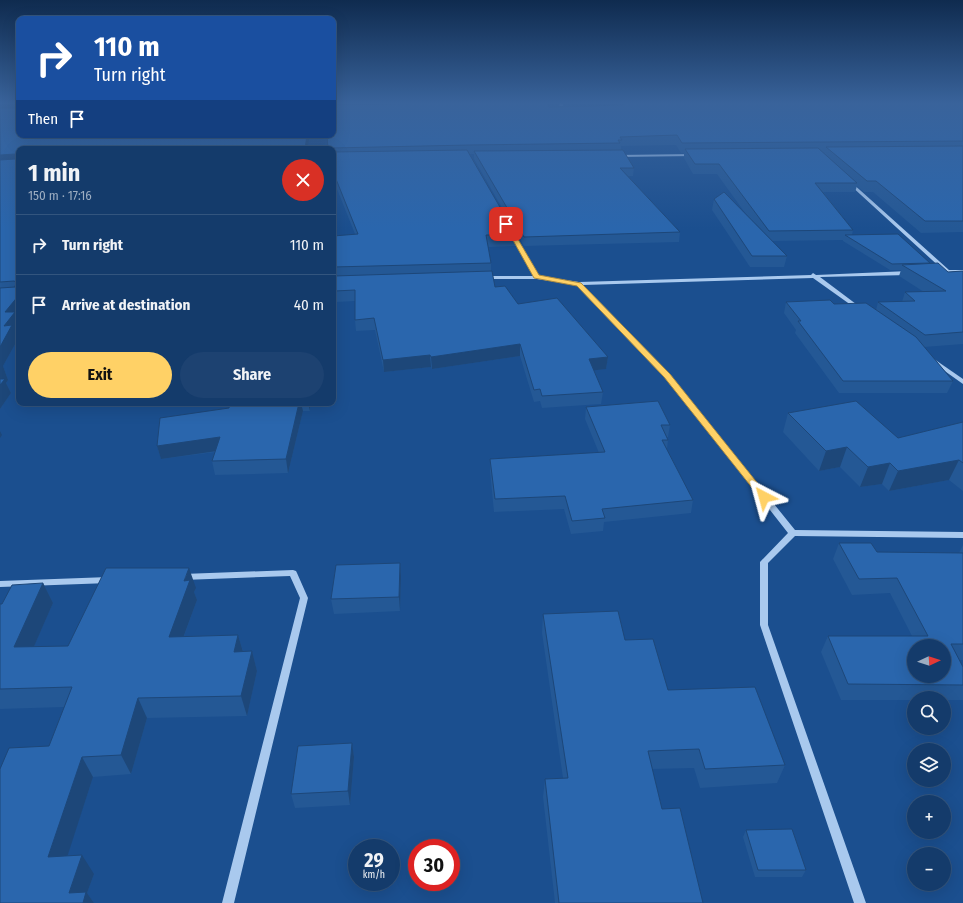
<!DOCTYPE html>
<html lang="en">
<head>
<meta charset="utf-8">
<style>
	:root { --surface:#143b6b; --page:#1d4271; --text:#f1f3f6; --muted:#9dadc1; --line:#33557e; --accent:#ffd166 }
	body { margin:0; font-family:"Fira Sans Condensed",sans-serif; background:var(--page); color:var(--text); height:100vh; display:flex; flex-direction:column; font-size:15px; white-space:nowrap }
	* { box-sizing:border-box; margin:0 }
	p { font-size:13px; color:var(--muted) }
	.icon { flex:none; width:22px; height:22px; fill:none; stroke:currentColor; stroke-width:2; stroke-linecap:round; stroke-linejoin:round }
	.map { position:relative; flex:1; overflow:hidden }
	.panel { position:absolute; left:16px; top:146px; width:320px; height:260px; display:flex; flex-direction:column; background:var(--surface); border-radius:8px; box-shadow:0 4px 16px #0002,0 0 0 1px var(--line) }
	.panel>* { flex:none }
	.top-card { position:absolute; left:16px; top:16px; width:320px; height:122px; border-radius:8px; box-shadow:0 4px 16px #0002,0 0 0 1px var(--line); background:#1a4fa0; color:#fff; overflow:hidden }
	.needle { width:26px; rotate:86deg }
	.controls { position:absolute; left:907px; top:639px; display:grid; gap:8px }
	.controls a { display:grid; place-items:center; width:44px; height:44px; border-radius:50%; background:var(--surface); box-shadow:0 4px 16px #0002,0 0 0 1px var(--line); font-size:20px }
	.speed { position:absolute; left:348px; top:839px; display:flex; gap:8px; font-size:20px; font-weight:700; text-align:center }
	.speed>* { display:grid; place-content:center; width:52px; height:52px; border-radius:50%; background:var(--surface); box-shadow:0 4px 16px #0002,0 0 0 1px var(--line); line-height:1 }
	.speed small { font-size:10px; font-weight:400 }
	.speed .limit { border:6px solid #d22; background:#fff; color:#111 }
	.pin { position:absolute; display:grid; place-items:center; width:34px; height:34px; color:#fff; margin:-17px; border-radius:8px; box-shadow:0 2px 6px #0006 }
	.me { position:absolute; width:44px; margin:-22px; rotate:321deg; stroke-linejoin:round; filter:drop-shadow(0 0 3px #0008) }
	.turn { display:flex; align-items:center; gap:14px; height:84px; padding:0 12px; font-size:18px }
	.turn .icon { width:52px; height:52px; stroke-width:2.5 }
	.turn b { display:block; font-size:28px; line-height:34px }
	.then { display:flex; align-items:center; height:38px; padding:0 12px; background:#0003; gap:8px; font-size:15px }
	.round { display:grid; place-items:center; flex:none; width:42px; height:42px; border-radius:21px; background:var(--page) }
	.headline { display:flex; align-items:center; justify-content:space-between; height:68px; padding:0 12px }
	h1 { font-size:24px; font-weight:700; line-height:30px }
	.button { display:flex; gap:8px; margin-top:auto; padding:8px 12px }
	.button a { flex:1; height:46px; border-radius:24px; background:var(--accent); color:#111; font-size:16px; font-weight:700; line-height:46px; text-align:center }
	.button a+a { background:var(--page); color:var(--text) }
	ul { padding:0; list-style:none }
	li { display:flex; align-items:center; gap:12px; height:60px; padding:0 12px; border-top:1px solid var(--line) }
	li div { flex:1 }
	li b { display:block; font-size:15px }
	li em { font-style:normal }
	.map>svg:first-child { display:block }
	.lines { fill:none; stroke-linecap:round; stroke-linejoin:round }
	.minor { fill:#a9c9ee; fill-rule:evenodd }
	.wall { fill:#245895 }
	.shaded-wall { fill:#1d4779 }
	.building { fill:#2a66ad; stroke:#1d4779; fill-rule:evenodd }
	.route { fill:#ffd166; stroke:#a68842 }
</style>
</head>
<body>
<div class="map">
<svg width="963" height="903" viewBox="0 0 963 903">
	<rect width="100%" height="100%" fill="#1b4f8f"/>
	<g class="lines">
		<g class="minor">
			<path d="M559,103h4v6l-3,-1z"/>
			<path d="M693,154l2,1 -1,1 -77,1 -2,-1 2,-1z"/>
			<path d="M849,182h2l98,88h14v2l-28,1v-2l8,-1 -94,-86z"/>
			<path d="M509,231l4,1 26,44 40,6 232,-7 2,-2 3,2 93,-4 3,2 -3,2 -89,2 40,30 1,1 -3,2 -45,-32 -230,7 86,89 126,156 168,2v6l-168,-2 -27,27v62l98,278h-12l-94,-278v-63l28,-29 -123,-157 -88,-91 -40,-6h-55l-1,-1 3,-2h50l-25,-44z"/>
			<path d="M934,359l29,20v5l-31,-22 -1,-1 1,-1z"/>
			<path d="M293,570l3,1 1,2 11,25 -74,305h-12l78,-305 -10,-22 -107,4 -3,-1 -1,-2 1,-2 3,-1z"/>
			<path d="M109,577l3,1 1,2 -1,2 -3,1 -109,4v-6z"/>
		</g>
	</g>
	<g class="wall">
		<path d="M0,103l307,46h-288l-2,168 2,6v3l-4,6 3,7 -15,27 5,14 -2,3 5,10 -11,16z"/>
		<path d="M333,103h214l2,4 71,-2h-4l-1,-2h348v129l-42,1 -48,-41h-9l-7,-6 -2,6h-32l30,38 -1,5 77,29 19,8 15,-1v73l-39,3 29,34 -6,12h-108l-44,-60 1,-3 -12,-17 2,-11 48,2 42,6 2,-8h24l3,-10h19l-25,-16 2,-6h-11l-47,-29v-1l-71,1 15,15 -3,11h-34l-38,-57 2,-11 34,18 -31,-43h-24l-9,-16v-5h-3l-5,-8 -55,1v4h-2l15,18 -1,8h-5l52,56 -1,10 -155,4 -50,-87v-5h-4l46,81v11l-28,1 3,16v8l4,16 23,17 90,53 -2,12 -12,1 9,22 -2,12 -59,4 -2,-7 -6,1 -14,-46 -88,13 -1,-2 -47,5 -9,-42 -19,1 -1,-11v-19l-19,1 -1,-11v-15l-2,-9 22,-33 -20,-50h-2v-35h-5l5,-14z"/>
		<path d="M230,403h80v8h-7l-15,62 -73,2 -3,-14 3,-9 -54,7 -4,-13 72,-38z"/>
		<path d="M586,407l84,18 -2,12h-1l1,3 -1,9 26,51 -2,13 -87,9 -1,9 -32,3 -7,-25 -70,3 -4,-41v-12l109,-6 -14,-34z"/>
		<path d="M788,413l110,25 65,-16v69l-14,-11 -60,11 -7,-7 -22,3 -20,-20 -21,4 -36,-39z"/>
		<path d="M839,543l38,9 82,1 4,-8v115h-4l4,7v33h-19v-2h-30v2h-73l-20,-48 7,-16h84l-22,-43 -38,2 -19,-36z"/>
		<path d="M400,563l1,14 -1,34 -66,3 -3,-15z"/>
		<path d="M43,583l10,20 -19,43h34l128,-58 -2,4 3,8 -13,36 54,-1 5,16h9l5,20 -10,45 -100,2 -16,56 -38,3 -26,79 27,18 -7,19 7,10h-94l49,-157 15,-39 -64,2v-105h2z"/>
		<path d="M543,614l82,26 43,50 117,75 -8,18 -77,5 -6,-20 -42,1 10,40 41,94h-148l-12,-106 2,-18 18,-1 -21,-145z"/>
		<path d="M352,743l2,14 -4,48 -55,3 -4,-14z"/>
		<path d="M746,830l60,40 -4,7h-47l-12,-40z"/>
	</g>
	<g class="shaded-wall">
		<path d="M16,103l3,9 -19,1v-9z"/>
		<path d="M307,135h3l-3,14h-2z"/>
		<path d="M15,154l4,10 -19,2v-11z"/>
		<path d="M333,174h1l1,10h-2z"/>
		<path d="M19,295v19l-2,3 2,6v3l-4,6 3,7 -15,27 5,14 -2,3 5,10 -11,16v-62l4,-21 1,-14z"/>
		<path d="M520,344v12l-88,13 -1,-12z"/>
		<path d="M430,355l1,12 -47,5 -1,-12z"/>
		<path d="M608,357l-2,12 -18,2 1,-12z"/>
		<path d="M299,403h2l2,8 -15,62 -2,-14z"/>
		<path d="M308,403h2v8z"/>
		<path d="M0,431l2,4 -2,3z"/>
		<path d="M220,437l4,13 -63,9 -4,-13z"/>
		<path d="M847,447l-7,20 -21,4 7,-20z"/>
		<path d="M959,460l-10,20 -60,11 9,-20z"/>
		<path d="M890,463l-8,21 -22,3 8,-20z"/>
		<path d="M400,563l1,14 -1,34 -1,-14z"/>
		<path d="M189,568l7,20 -2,4 3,8 -21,57 -7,-20 15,-56z"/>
		<path d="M43,583l10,20 -28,64 -11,-20z"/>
		<path d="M238,635l6,20 -10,-3z"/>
		<path d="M252,651l5,20 -10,45 -6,-20z"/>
		<path d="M138,698l9,20 -16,56 -10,-19z"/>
		<path d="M352,743l2,14 -4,48 -2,-14z"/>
		<path d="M82,757l11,20 -32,99 -13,-19z"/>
		<path d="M82,855l12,19 -7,19 7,10h-18l-7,-10z"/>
	</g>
	<g class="building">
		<path d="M16,103h3v32h288l-2,14h-95l1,-2 -118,2h-74v146l-14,17h10l-11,14 8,-1 -12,22v-59l15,-1 1,-5 -2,-1 -14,1v-122l15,-1 2,-1 -2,-4 -15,1v-47h16l1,-2z"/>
		<path d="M442,103h105l2,4 75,-2 -2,-2h341v38l-281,2 -5,-8 -57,2 2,3h-4l2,3 -151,2 -138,3v1h-3l-1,-14h6v-30z"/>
		<path d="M963,146v75h-38l-49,-40h-9l-41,-34z"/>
		<path d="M818,148l39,35h-42l38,47 -84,1 -50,-67h-24l-10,-15z"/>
		<path d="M467,150l49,85h-30l5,28 -158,4v-31l25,-2 -24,-60h-1v-22z"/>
		<path d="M623,150l11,18h-14l60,64 -156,5 -50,-86z"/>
		<path d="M724,192l63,64h-35l-38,-57z"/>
		<path d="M898,234l32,29 -38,1 -47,-29z"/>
		<path d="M938,263l10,9 15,-1v61l-38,3 -47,-33 37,-1 -10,-9 41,-1 -44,-26z"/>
		<path d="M492,271l3,16 10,-1 13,18 39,-6 51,59 -19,2 14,33 -61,4 -2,-7 -6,1 -14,-46 -89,13 -1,-2 -47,5 -9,-42 -19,2v-30l-20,1 -1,-15z"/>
		<path d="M830,300l4,4 32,-1 50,34 37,44h-110l-45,-60h3l-15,-19z"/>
		<path d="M0,379h5l-5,6z"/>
		<path d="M658,401l12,24h-9l7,15h-6l31,60 -91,9 3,9 -33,3 -7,-25 -70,3 -5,-40 115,-7 -19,-45z"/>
		<path d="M856,401l42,37 65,-16v41l-4,-3 -61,11 -8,-8 -22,4 -21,-20 -21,4 -38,-38z"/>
		<path d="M230,403h69l-13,56 -74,2 8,-24 -63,9 3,-28 69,-10z"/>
		<path d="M839,543h32l6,9 86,1v91h-12l12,23v18l-115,-1 -20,-48h100l-31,-58 -38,1zM914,646h30v30h-30z"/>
		<path d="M400,563l-1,34 -68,2 5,-34z"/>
		<path d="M106,568h83l-5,13 6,-1 -21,57 69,-2 -4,17 18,-1 -11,45 -103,2 -17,57 -39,2 -34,100 34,-2 -13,38 17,-1 -3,11h-83v-134l9,-21 40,-2 23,-59 -72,2v-85h2l10,-19 31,-2 -29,64 54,-1z"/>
		<path d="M618,611l7,29 28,-1 15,51 87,-3 30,78 -80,4 -6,-20 -51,2 14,58 18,-1 23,95h-144l-14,-124 23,-1 -25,-164z"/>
		<path d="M352,743l-4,48 -57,3 7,-48z"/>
		<path d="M792,829l14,41h-48l-12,-40z"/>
	</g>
	<linearGradient id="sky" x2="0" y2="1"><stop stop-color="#0f2b4f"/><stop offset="0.45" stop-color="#39639b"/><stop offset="1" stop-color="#39639b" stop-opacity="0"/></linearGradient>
	<rect width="963" height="229" fill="url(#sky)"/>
	<path class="route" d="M504,222l5,2 30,51 42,8 89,91 97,121 2,2 -2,2h-6l-97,-122 -87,-91 -43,-8 -30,-54z"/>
</svg>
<div class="controls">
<a><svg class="needle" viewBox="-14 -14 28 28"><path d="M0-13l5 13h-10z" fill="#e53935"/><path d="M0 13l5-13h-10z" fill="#9dadc1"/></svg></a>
<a><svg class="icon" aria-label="search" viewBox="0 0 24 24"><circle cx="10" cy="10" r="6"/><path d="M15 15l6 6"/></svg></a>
<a><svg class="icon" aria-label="layers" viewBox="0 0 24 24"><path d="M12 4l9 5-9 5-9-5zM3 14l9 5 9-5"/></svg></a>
<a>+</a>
<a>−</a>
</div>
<div class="speed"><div>29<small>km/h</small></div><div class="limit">30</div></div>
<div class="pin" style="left:506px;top:224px;background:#d93025"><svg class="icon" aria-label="arrive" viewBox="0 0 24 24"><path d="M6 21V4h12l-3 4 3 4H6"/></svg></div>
<svg class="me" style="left:764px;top:497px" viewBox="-20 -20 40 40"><path d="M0-17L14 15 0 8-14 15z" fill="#ffd166" stroke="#fff" stroke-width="4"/></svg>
<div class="top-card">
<div class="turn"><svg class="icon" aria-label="right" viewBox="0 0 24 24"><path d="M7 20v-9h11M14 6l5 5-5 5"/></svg><div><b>110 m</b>Turn right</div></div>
<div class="then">Then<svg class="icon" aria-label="arrive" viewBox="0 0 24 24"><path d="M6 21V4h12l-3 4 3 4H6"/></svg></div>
</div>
<section class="panel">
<div class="headline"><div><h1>1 min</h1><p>150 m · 17:16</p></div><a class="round" style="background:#d93025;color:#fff"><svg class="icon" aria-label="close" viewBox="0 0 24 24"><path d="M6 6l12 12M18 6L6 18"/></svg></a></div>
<ul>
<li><svg class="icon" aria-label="right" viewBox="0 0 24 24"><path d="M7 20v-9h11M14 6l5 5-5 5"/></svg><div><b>Turn right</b></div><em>110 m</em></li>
<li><svg class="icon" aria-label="arrive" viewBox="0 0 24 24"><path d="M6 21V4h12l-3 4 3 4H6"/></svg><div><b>Arrive at destination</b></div><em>40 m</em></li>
</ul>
<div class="button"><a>Exit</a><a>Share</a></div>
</section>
</div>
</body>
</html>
